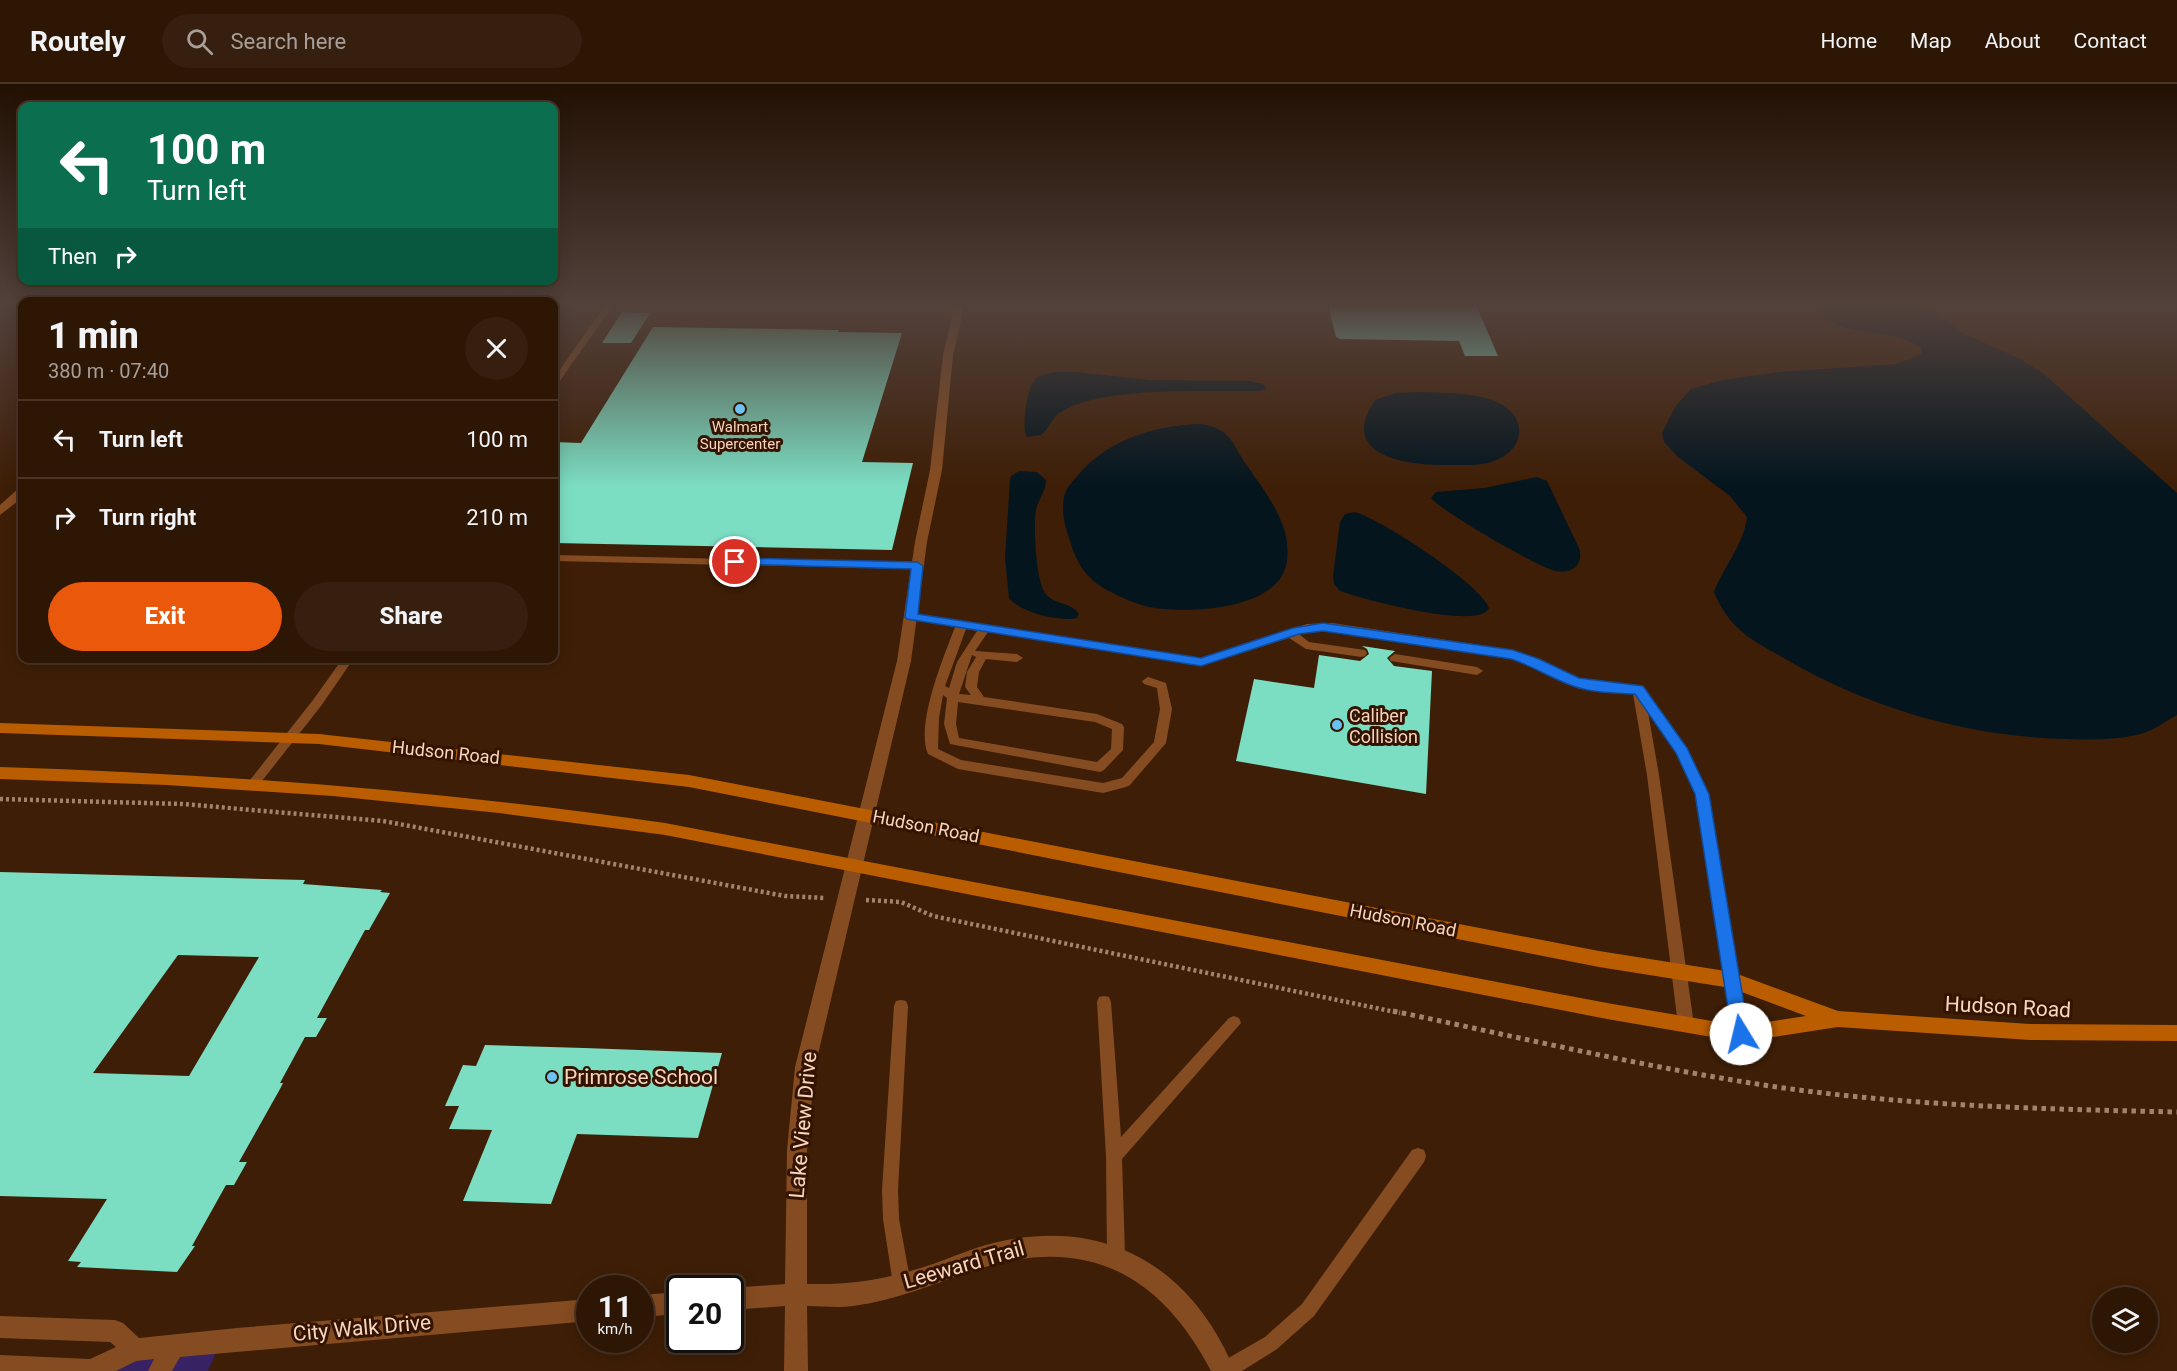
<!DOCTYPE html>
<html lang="en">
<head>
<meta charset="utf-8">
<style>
	:root { --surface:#2e1604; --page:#361f0e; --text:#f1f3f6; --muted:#a79f9a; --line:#493526; --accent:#ea580c }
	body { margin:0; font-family:Roboto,sans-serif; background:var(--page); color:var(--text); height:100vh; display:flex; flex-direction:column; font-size:22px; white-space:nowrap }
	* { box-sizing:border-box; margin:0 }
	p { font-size:20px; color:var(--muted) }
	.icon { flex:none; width:33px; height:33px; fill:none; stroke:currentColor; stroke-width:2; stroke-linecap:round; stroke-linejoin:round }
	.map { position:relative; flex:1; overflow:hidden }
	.drawer { position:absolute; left:18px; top:213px; width:540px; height:366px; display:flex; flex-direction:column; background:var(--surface); border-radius:12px; box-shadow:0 3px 15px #0003,0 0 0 2px var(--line) }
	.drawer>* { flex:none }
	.hud { position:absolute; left:18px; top:18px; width:540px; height:183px; border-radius:12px; box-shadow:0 3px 15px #0003,0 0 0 2px var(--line); background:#0b6e4f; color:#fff; overflow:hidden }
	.controls { position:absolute; left:2092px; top:1203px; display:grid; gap:12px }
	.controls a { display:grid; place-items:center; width:66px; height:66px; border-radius:50%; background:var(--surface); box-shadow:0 3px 15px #0003,0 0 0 2px var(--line); font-size:30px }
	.speed { position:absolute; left:576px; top:1191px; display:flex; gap:12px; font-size:30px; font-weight:700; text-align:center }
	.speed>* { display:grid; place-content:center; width:78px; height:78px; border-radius:50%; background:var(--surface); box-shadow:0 3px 15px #0003,0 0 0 2px var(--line); line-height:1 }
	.speed small { font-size:15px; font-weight:400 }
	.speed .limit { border:3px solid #111; border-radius:9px; background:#fff; color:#111 }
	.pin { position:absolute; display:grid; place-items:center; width:51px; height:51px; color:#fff; margin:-26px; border:3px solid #fff; border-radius:50%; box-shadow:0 2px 6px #0007 }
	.me { position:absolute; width:66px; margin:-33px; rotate:351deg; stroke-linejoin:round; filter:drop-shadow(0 0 4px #0008) }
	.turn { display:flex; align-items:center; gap:21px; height:126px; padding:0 30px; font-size:27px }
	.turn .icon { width:78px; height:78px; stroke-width:2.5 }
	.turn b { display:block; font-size:42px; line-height:51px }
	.then { display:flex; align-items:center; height:57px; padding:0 30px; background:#0003; gap:12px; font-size:22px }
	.round { display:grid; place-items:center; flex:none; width:63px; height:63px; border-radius:32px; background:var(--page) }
	.head { display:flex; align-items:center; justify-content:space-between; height:102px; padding:0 30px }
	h1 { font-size:36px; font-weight:800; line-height:45px }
	.primary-button { display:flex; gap:12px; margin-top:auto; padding:12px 30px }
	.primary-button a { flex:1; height:69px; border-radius:36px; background:var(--accent); color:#fff; font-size:24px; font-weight:800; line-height:69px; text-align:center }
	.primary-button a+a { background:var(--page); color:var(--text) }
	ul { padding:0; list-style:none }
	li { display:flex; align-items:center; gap:18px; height:78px; padding:0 30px; border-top:2px solid var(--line) }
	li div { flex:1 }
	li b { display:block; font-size:22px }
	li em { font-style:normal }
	header { display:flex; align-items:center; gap:36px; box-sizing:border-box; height:84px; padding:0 30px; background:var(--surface); border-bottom:2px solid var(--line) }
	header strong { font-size:28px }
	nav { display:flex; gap:33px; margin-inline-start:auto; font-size:21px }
	.search { width:420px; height:54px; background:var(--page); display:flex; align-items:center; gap:15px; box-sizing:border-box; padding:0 21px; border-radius:33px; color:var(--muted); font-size:22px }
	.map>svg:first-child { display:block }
	.green { fill:#372264 }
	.water { fill:#04151e }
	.building { fill:#7bddc2; fill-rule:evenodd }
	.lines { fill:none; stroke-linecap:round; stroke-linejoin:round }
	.path-far1 { stroke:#a4826b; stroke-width:4.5; stroke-dasharray:3 3; stroke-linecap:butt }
	.path { stroke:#a4826b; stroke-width:5; stroke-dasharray:4.5 4.5; stroke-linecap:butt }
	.lane { fill:#864c21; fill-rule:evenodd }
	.street { fill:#864c21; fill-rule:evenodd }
	.secondary { fill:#ba5d00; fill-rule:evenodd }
	.route { fill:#1a73e8; stroke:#114b97; stroke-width:1.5 }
	.poi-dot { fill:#6bc3f2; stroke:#331400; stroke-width:2 }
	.labels { text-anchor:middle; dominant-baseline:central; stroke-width:6; stroke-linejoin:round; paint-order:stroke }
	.far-poi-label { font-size:15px; fill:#f9d5bf; stroke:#331400 }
	.poi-label { font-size:18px; fill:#f9d5bf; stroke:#331400; text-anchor:start }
	.street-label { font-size:18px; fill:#f9d5bf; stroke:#331400 }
	.near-street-label { font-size:21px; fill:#f9d5bf; stroke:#331400 }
	.near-poi-label { font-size:21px; fill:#f9d5bf; stroke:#331400; text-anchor:start }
</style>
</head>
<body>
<header>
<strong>Routely</strong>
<div class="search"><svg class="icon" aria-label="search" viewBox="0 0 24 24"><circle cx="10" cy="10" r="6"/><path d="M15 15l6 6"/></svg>Search here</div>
<nav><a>Home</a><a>Map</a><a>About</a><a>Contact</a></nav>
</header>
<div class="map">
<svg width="2177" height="1287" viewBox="0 0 2177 1287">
	<rect width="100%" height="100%" fill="#3e1e06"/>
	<path class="green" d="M221,1257l-13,30h-208h91z"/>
	<g class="water">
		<path d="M1816,221h103l16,8 30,21 57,26 22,14 133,119v222c-13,7 -27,18 -41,20 -22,5 -46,5 -68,4 -98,-2 -194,-29 -279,-78 -35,-20 -59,-30 -75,-69 9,-24 30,-48 33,-75l-17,-21 -52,-39 -14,-15 -2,-9 13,-26 16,-18 31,-9 57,-8 117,-8 26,-10 -1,-6c-28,-23 -90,-7 -105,-43z"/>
		<path d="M1055,288h21l73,8 100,1 14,3 4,5 -9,2c-49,1 -162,-6 -200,23 -7,6 -9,15 -17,21l-14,2c-6,-9 0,-47 7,-56 4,-6 14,-7 21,-9z"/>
		<path d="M1419,308c27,1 78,-1 95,23 13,20 0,39 -20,46 -13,5 -28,4 -41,4 -39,1 -118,-6 -78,-65l21,-7z"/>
		<path d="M1201,340c32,5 31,21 47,43 19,28 44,58 39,94 -6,50 -102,53 -138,46 -13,-3 -27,-9 -38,-15 -23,-11 -34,-27 -41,-51 -5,-15 -9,-29 -6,-44 2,-9 9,-16 15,-23 30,-35 77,-49 122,-50z"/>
		<path d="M1019,387l18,1 9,8c0,11 -8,20 -10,30 -3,17 0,69 9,83 8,12 27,9 34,21l-2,4c-18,4 -56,-5 -68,-20l-4,-40 5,-78 1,-4z"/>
		<path d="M1537,393l10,4 32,67c5,16 -6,26 -23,23 -17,-3 -115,-60 -125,-73l5,-6 48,-4z"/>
		<path d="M1355,428c27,8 124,71 134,96 -10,23 -127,-9 -149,-17l-6,-7 -1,-8 7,-54 5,-8z"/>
	</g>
	<g class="building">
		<path d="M1328,221h148l22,51h-33l-6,-15 -119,-2 -4,-2z"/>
		<path d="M622,228l28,1 -19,30h-29z"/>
		<path d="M653,243l186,3 -1,2 64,1 -40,129 51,1 -21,87 -338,-7v-101l27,1z"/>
		<path d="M1362,562l33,5 -8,7 7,8 38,5 -6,123 -190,-33 18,-82 60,9 5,-33 41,6 9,-7 -2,-5z"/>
		<path d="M0,788l305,8 -2,4 79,6 -2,2 10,1 -21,37h-4l-48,88h10l-11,19h-11l-25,46h3l-3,6 -41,73h8l-13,23h-8l-34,61h3l-18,26 -100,-5 4,-5 -13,-1 39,-62 -107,-3zM178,871l81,2 -70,119 -96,-3z"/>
		<path d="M485,961l99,3 138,5 -24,85 -121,-4 -26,70 -88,-3 29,-71 -43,-1 10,-23h-14l18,-41 13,1z"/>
	</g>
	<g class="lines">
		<g class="path-far1">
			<path d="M0,715l182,5 201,17 402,75 40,2"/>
			<path d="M866,816l35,2 32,14 467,97"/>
		</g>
		<path class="path" d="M1393,927c125,26 251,56 377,75 135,20 271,23 407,26"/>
		<g class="lane">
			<path d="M605,221h8l-56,80h-3v-7z"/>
			<path d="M554,471l363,8 5,3 -5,3 -363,-8z"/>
			<path d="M912,530l289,44 106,-34 25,-1 181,27 67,30 63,7 43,61 22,46 41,240 -3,5 -5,2 -5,-2 -3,-5 -37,-240 -19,-41 -29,-41 11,63 35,250 -3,5 -5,2 -5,-2 -3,-5 -31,-250 -14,-81 -39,-3 -21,-5 -61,-28 -180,-27 -24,1 -9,2 10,8 56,8 2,3 -2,3 -4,1 -55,-8 -17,-11 -88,28 -213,-34 -13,19 42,3 6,4 -6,4 -31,-3 -7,13 -2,15 7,10 113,17 25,10 2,3 -1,23 -19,20 -4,2 -150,-28 -6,-20 3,-26 -4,-3 -4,23 -1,31 23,11 142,23 19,-5 32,-36 6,-33 -3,-21 -13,-4 -2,-3 6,-4 18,6 6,26 -6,34 -36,42 -4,2 -23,6 -145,-24 -30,-15c-13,-29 16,-98 27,-127l-47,-8 -1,-2 1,-2zM966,545l11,2 -20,31 -8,26 -4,-2zM972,571l4,2 -9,15 -2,15 6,8 -12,-1zM958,618l137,20 17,7 -1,20 -14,13 -138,-24 -3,-14z"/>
			<path d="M1395,570l82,13 6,4 -6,4 -86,-14 -2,-3z"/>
			<path d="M343,574h11l-33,48 -63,80h-8l-2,-3 2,-3 63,-80z"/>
			<path d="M1104,912l5,1 2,5 10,135 108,-119 5,-2 5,2 2,5 -119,136 3,96 -3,6 -6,3 -6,-3 -3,-6 -1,-99 -9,-154 2,-5z"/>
			<path d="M901,916l5,1 2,5 -10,184 1,29 12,65 -3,6 -6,3 -6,-3 -3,-6 -10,-65 -1,-29 12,-184 2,-5z"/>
			<path d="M1418,1064l6,2 2,6 -2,6 -110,154 -37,33 -35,22h-26l2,-7 47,-27 37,-33 110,-154z"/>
		</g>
		<g class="street">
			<path d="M950,221h10l3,7 -10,43 -11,115 -15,72 -16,119 -96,406 -8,83v134c43,1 76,-4 117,-17 28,-9 54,-22 83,-27 107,-20 187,32 228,131h-24c-47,-90 -116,-134 -219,-106 -46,13 -91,35 -139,41 -15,2 -30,0 -46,0l1,65h-24l1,-65 -55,4v-22h-1l56,-4 2,-134 8,-83 102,-406 18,-119 15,-72 13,-115 10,-43z"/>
			<path d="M18,405h4v9l-22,17v-10z"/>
			<path d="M680,1208v22l-40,3v-22z"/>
			<path d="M590,1215v22l-410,36 -8,14h-24l6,-12 -18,2 -20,10h-116v-16l90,4 26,-12 -6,-5 -110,-4v-22l115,4 8,3 16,15 98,-10z"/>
		</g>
		<path class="secondary" d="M0,639l319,11 370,41 910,176 133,21 106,39 192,13 147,1v16l-147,-1 -192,-13 -97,15 -134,-23 -942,-184 -166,-22 -166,-17 -166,-11 -167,-6v-12c223,7 444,24 665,56l942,180 134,23 65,-10 -75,-28 -132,-21 -910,-180 -370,-43 -319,-11z"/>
	</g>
	<linearGradient id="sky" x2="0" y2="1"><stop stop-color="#221003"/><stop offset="0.55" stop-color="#52413b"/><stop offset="1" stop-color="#52413b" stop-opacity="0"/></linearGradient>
	<rect width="2177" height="402" fill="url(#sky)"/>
	<path class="route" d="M735,474l182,4 6,4 -5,48 283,44 92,-30 30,-5 190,27 26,9 40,19 64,8 44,62 22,46 40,240 -2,5 -6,2 -6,-2 -3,-5 -37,-240 -19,-41 -41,-59c-20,-1 -43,-1 -62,-8 -21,-7 -40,-20 -62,-27l-188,-28 -24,3 -98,32 -294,-47 -2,-2 6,-48 -180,-5 -1,-2z"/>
	<g class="poi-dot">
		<circle cx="740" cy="325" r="6"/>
		<circle cx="1337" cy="641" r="6"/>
		<circle cx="552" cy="993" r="6"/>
	</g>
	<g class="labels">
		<g class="far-poi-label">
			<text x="740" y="343">Walmart<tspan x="740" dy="17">Supercenter</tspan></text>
		</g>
		<g class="poi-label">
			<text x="1349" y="631">Caliber<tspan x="1349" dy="21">Collision</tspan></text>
		</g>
		<g class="street-label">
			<text transform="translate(446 668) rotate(6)">Hudson Road</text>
			<text transform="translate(926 742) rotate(11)">Hudson Road</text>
			<text transform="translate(1403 836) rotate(11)">Hudson Road</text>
		</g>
		<g class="near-street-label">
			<text transform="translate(2008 923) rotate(3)">Hudson Road</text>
			<text transform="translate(803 1041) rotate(-85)">Lake View Drive</text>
			<text transform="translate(964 1181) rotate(-16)">Leeward Trail</text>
			<text transform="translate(362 1244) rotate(-5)">City Walk Drive</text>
		</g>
		<g class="near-poi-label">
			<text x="564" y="993">Primrose School</text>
		</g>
	</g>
</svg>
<div class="controls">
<a><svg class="icon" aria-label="layers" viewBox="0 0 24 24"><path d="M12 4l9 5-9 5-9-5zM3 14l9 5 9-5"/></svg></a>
</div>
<div class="speed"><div>11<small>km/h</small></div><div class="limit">20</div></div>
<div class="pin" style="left:735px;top:478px;background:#d93025"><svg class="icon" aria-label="arrive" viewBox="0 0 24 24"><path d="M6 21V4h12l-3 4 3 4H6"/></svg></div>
<svg class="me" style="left:1741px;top:950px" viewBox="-20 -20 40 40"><circle r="19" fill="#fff"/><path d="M0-13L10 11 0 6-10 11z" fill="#1a73e8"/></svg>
<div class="hud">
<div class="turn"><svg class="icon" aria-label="left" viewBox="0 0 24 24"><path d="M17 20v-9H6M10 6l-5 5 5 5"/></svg><div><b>100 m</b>Turn left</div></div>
<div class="then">Then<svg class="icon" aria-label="right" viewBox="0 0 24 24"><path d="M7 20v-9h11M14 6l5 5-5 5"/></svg></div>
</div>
<section class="drawer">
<div class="head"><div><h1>1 min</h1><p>380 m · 07:40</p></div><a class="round"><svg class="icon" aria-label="close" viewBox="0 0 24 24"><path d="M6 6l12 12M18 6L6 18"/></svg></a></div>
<ul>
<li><svg class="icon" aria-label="left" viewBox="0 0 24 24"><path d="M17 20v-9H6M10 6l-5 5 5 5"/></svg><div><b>Turn left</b></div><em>100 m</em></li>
<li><svg class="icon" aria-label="right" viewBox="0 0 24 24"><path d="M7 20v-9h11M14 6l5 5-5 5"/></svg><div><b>Turn right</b></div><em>210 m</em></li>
</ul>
<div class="primary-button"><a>Exit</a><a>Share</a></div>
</section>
</div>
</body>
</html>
